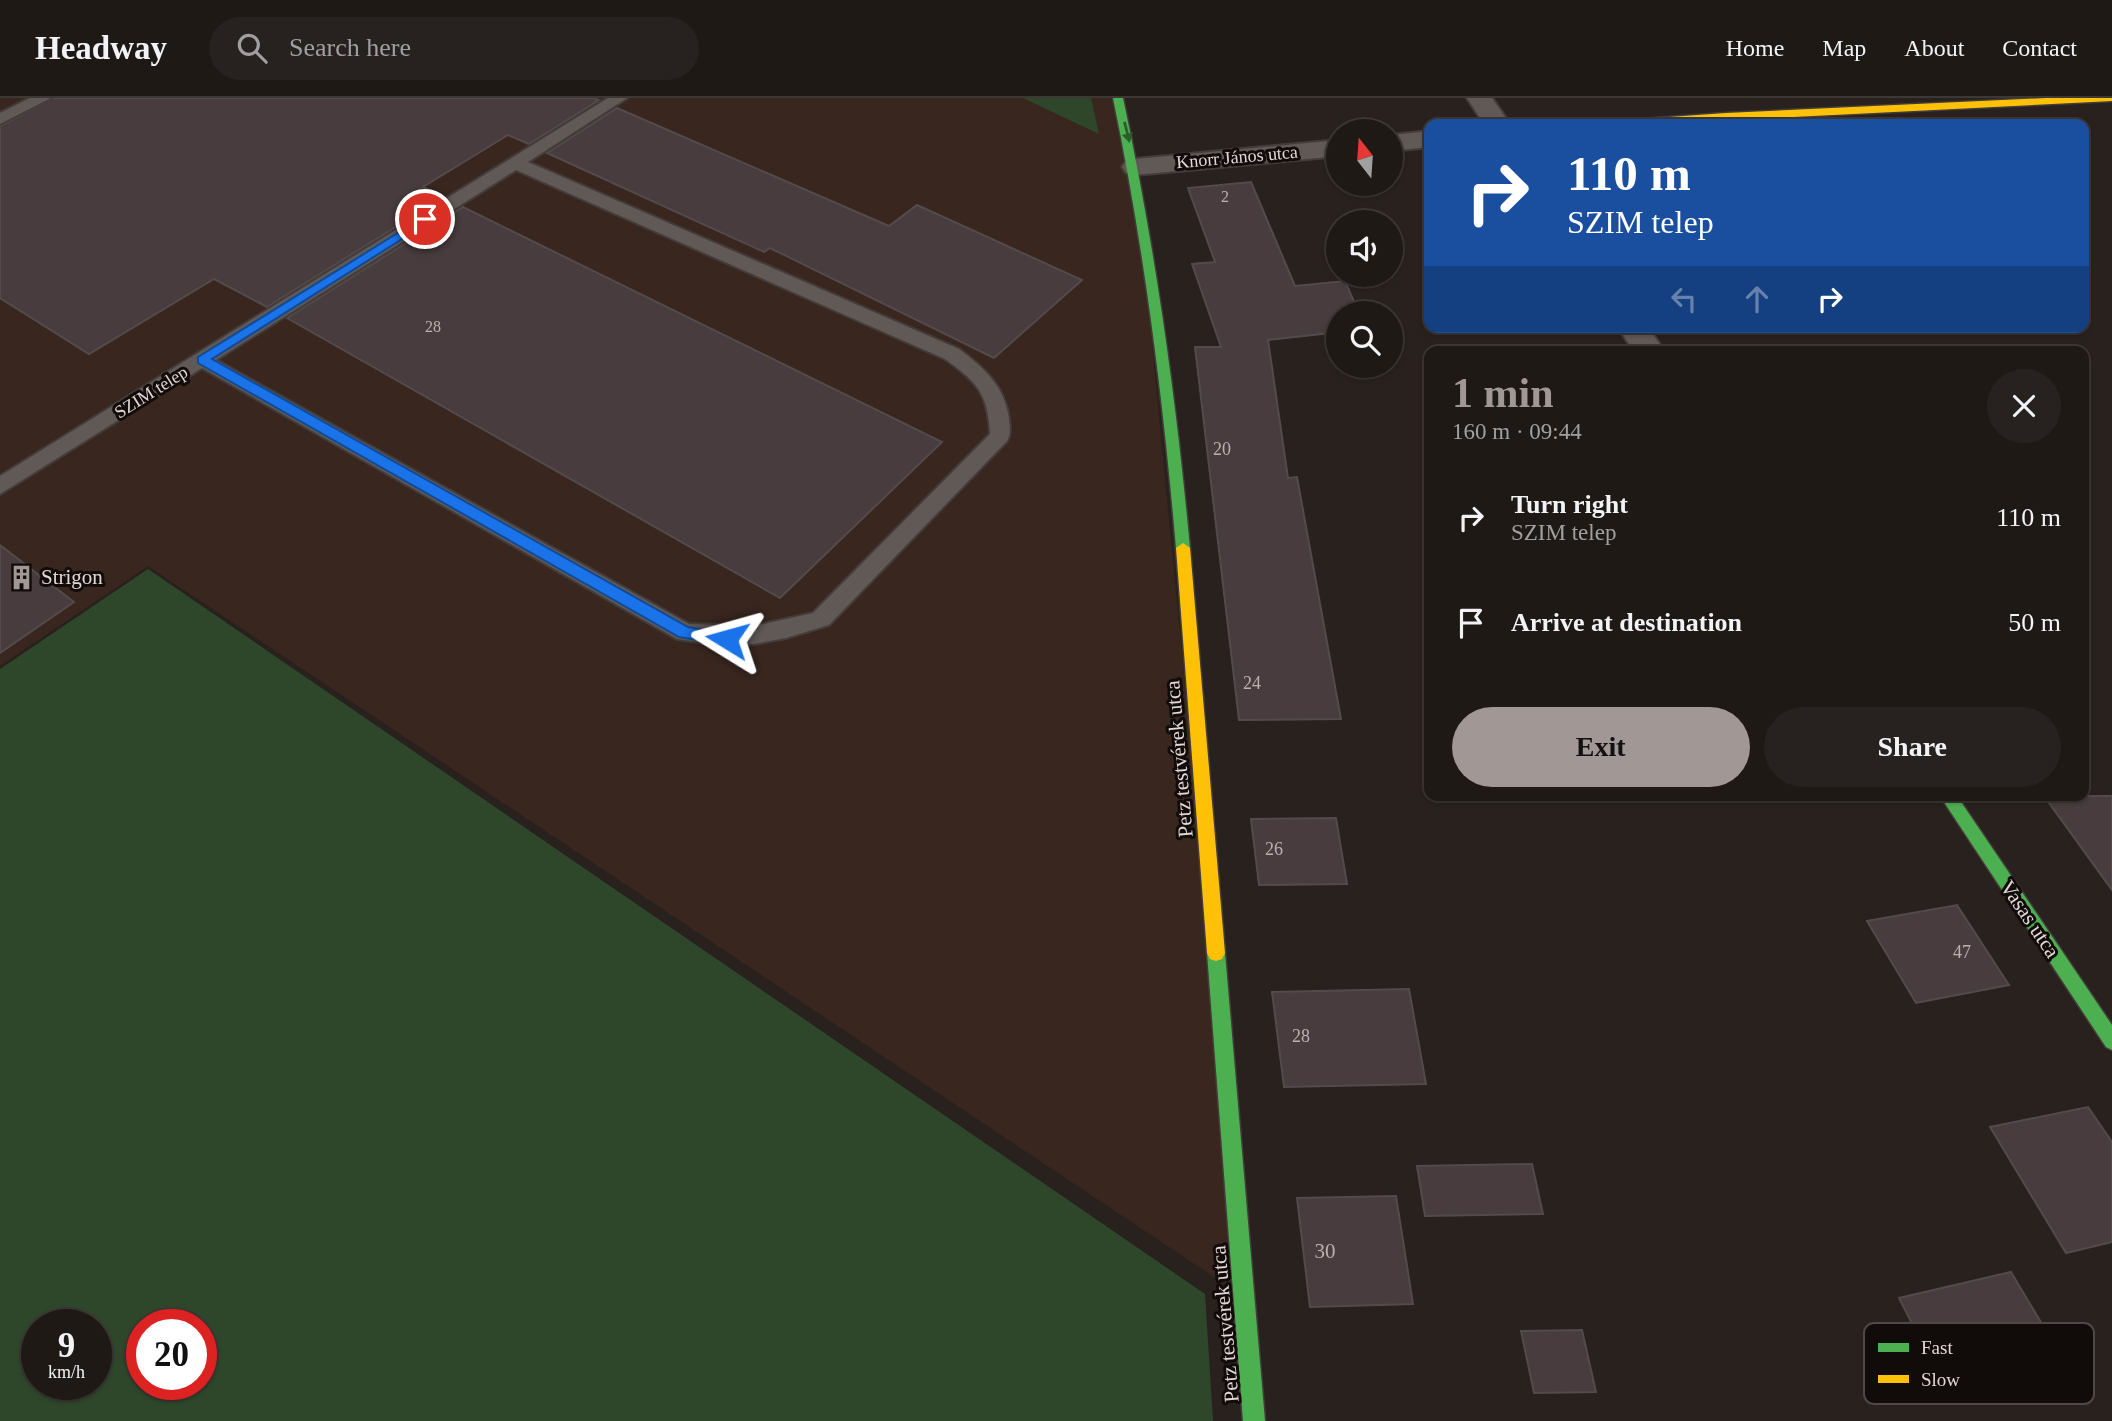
<!DOCTYPE html>
<html lang="en">
<head>
<meta charset="utf-8">
<style>
	:root { --surface:#1f1916; --page:#27221f; --text:#f1f3f6; --muted:#a1a0a1; --line:#3c3835; --accent:#a19895 }
	body { margin:0; font-family:"Times New Roman",serif; background:var(--page); color:var(--text); height:100vh; display:flex; flex-direction:column; font-size:26px; white-space:nowrap }
	* { box-sizing:border-box; margin:0 }
	p { font-size:23px; color:var(--muted) }
	.icon { flex:none; width:38px; height:38px; fill:none; stroke:currentColor; stroke-width:2; stroke-linecap:round; stroke-linejoin:round }
	.map { position:relative; flex:1; overflow:hidden }
	.details { position:absolute; left:1424px; top:248px; width:665px; height:455px; display:flex; flex-direction:column; background:var(--surface); border-radius:14px; box-shadow:0 2px 5px #0004,0 0 0 2px var(--line) }
	.details>* { flex:none }
	.hud { position:absolute; left:1424px; top:21px; width:665px; height:214px; border-radius:14px; box-shadow:0 2px 5px #0004,0 0 0 2px var(--line); background:#1a4fa0; color:#fff; overflow:hidden }
	.needle { width:46px; rotate:343deg }
	.controls { position:absolute; left:1326px; top:21px; display:grid; gap:14px }
	.controls a { display:grid; place-items:center; width:77px; height:77px; border-radius:50%; background:var(--surface); box-shadow:0 2px 5px #0004,0 0 0 2px var(--line); font-size:35px }
	.speed { position:absolute; left:21px; top:1211px; display:flex; gap:14px; font-size:35px; font-weight:700; text-align:center }
	.speed>* { display:grid; place-content:center; width:91px; height:91px; border-radius:50%; background:var(--surface); box-shadow:0 2px 5px #0004,0 0 0 2px var(--line); line-height:1 }
	.speed small { font-size:18px; font-weight:400 }
	.speed .limit { border:10px solid #d22; background:#fff; color:#111 }
	.pin { position:absolute; display:grid; place-items:center; width:60px; height:60px; color:#fff; margin:-30px; border:4px solid #fff; border-radius:50%; box-shadow:0 2px 7px #0007 }
	.me { position:absolute; width:77px; margin:-38px; rotate:278deg; stroke-linejoin:round; filter:drop-shadow(0 0 5px #0008) }
	.turn { display:flex; align-items:center; gap:24px; height:147px; padding:0 28px; font-size:32px }
	.turn .icon { width:91px; height:91px; stroke-width:2.5 }
	.turn b { display:block; font-size:49px; line-height:60px }
	.lanes { display:flex; align-items:center; height:66px; padding:0 28px; background:#0003; justify-content:center; gap:35px; direction:ltr }
	.lanes .off { opacity:.35 }
	.round { display:grid; place-items:center; flex:none; width:74px; height:74px; border-radius:37px; background:var(--page) }
	.overview { display:flex; align-items:center; justify-content:space-between; height:119px; padding:0 28px }
	h1 { font-size:42px; font-weight:700; line-height:52px; color:var(--accent) }
	.button { display:flex; gap:14px; margin-top:auto; padding:14px 28px }
	.button a { flex:1; height:80px; border-radius:42px; background:var(--accent); color:#111; font-size:28px; font-weight:700; line-height:80px; text-align:center }
	.button a+a { background:var(--page); color:var(--text) }
	ul { padding:0; list-style:none }
	li { display:flex; align-items:center; gap:21px; height:105px; padding:0 28px }
	li div { flex:1 }
	li b { display:block; font-size:26px }
	li em { font-style:normal }
	header { display:flex; align-items:center; gap:42px; box-sizing:border-box; height:98px; padding:0 35px; background:var(--surface); border-bottom:2px solid var(--line) }
	header strong { font-size:33px }
	nav { display:flex; gap:38px; margin-inline-start:auto; font-size:24px }
	.search { width:490px; height:63px; background:var(--page); display:flex; align-items:center; gap:18px; box-sizing:border-box; padding:0 24px; border-radius:38px; color:var(--muted); font-size:26px }
	.map>svg:first-child { display:block }
	.built { fill:#38261f }
	.green { fill:#2e472b; fill-rule:evenodd }
	.building { fill:#483c3e; stroke:#524b4b; stroke-width:2 }
	.lines { fill:none; stroke-linecap:round; stroke-linejoin:round }
	.lane-casing { stroke:#433c3a; stroke-width:4 }
	.street-casing { stroke:#433c3a; stroke-width:4 }
	.fast-casing { stroke:#433c3a; stroke-width:3 }
	.slow-casing { stroke:#433c3a; stroke-width:3 }
	.lane { fill:#605956; fill-rule:evenodd }
	.street { fill:#605956; fill-rule:evenodd }
	.fast { fill:#4caf50; fill-rule:evenodd }
	.slow { fill:#ffc107; fill-rule:evenodd }
	.oneway { fill:#2e5d2c }
	.route { fill:#1a73e8; stroke:#114b97; stroke-width:2 }
	.labels { text-anchor:middle; dominant-baseline:central; stroke-width:6; stroke-linejoin:round; paint-order:stroke }
	.far-number-label { font-size:16px; fill:#bcb1af }
	.far-street-label { font-size:18px; fill:#e2d8d5; stroke:#110b09 }
	.number-label { font-size:18px; fill:#bcb1af }
	.poi-label { font-size:21px; fill:#e2d8d5; stroke:#110b09; text-anchor:start }
	.street-label { font-size:21px; fill:#e2d8d5; stroke:#110b09 }
	.near-number-label { font-size:21px; fill:#bcb1af }
	.key { fill:#110b09; stroke:#504846; stroke-width:2 }
	.key-label { font-size:19px; fill:#e2d8d5 }
</style>
</head>
<body>
<header>
<strong>Headway</strong>
<div class="search"><svg class="icon" aria-label="search" viewBox="0 0 24 24"><circle cx="10" cy="10" r="6"/><path d="M15 15l6 6"/></svg>Search here</div>
<nav><a>Home</a><a>Map</a><a>About</a><a>Contact</a></nav>
</header>
<div class="map">
<svg width="2112" height="1323" viewBox="0 0 2112 1323">
	<rect width="100%" height="100%" fill="#29211e"/>
	<path class="built" d="M0,0h1118l17,69 109,1130 -1096,-731 -148,100z"/>
	<g class="green">
		<path d="M1023,0h68l8,36z"/>
		<path d="M148,471l1057,725 8,127h-1213v-752zM37,1227h59v59h-59zM142,1227h59v59h-59z"/>
	</g>
	<g class="building">
		<path d="M53,0h541l5,2 -70,44 -21,-9 -85,52 21,10 -177,110 -53,-28 -125,75 -89,-56v-172z"/>
		<path d="M617,10l272,118 28,-21 165,75 -88,78 -224,-110 -6,4 -217,-99z"/>
		<path d="M1251,84l44,104 50,-5 14,32h-20v19l-71,8 20,138 9,-1 44,242 -102,1 -44,-373h26l-29,-83 23,-2 -27,-74z"/>
		<path d="M463,109l479,235 -162,156 -493,-280z"/>
		<path d="M0,447l74,57 -74,51z"/>
		<path d="M2044,698h68v94z"/>
		<path d="M1336,720l11,66 -88,1 -8,-66z"/>
		<path d="M1957,807l52,80 -93,18 -49,-82z"/>
		<path d="M1409,891l17,95 -142,3 -12,-95z"/>
		<path d="M2088,1009l24,35v100l-46,11 -76,-126z"/>
		<path d="M1532,1066l11,50 -118,2 -8,-50z"/>
		<path d="M1396,1098l17,108 -103,3 -13,-109z"/>
		<path d="M2011,1174l31,52 -116,27 -27,-53z"/>
		<path d="M1582,1232l14,62 -62,1 -13,-62z"/>
	</g>
	<g class="lines">
		<defs>
			<g id="lane">
				<path d="M30,0h21l-51,26v-11z"/>
				<path d="M608,0h19l-99,64 431,187c25,19 46,37 50,70 1,8 2,15 -2,22l-178,184 -43,13 -32,6 -33,1 -44,-6 -475,-271 -202,126v-18zM516,72l429,189c32,23 43,34 45,75l-177,179 -59,13 -65,-2 -473,-264z"/>
			</g>
			<g id="street">
				<path d="M1467,0h25l18,26h-26z"/>
				<path d="M1430,33v16l-39,4v-16z"/>
				<path d="M1339,42v16l-204,19 -9,-2 -4,-6 4,-6 9,-2z"/>
				<path d="M1618,229h30l17,25h-31z"/>
			</g>
			<g id="fast">
				<path d="M1113,0h10c32,149 53,299 67,450l-7,5 -7,-5c-13,-151 -32,-301 -63,-450z"/>
				<path d="M1940,698h17l155,229v25l-6,-3z"/>
				<path d="M1216,847l6,2 3,6 40,468h-22l-36,-468 3,-6z"/>
			</g>
			<g id="slow">
				<path d="M2046,0h66v3l-459,23h-45l5,-3 113,-8z"/>
				<path d="M1183,445l7,5 35,405 -3,6 -6,2 -6,-2 -3,-6 -31,-405z"/>
			</g>
		</defs>
		<use href="#lane" class="lane-casing"/>
		<use href="#street" class="street-casing"/>
		<use href="#fast" class="fast-casing"/>
		<use href="#slow" class="slow-casing"/>
		<use href="#lane" class="lane"/>
		<use href="#street" class="street"/>
		<use href="#fast" class="fast"/>
		<use href="#slow" class="slow"/>
	</g>
	<defs><path id="oneway-solid" d="M-6-.8H1V-3.2L6.5 0L1 3.2V.8H-6Z" transform="scale(1.75)"/></defs>
	<use class="oneway" href="#oneway-solid" transform="translate(1127 34) rotate(76)"/>
	<path class="route" d="M425,118l4,1v5l-217,137 476,268 44,8 2,4 -2,4 -5,2 -48,-8 -481,-274v-6z"/>
	<defs>
		<symbol id="building-bare" viewBox="-9 -9 18 18"><path d="M-4-6H4V6H1V3H-1V6H-4ZM-2.5-4.3h1.7v1.8h-1.7ZM.8-4.3h1.7v1.8H.8ZM-2.5-1h1.7V.8h-1.7ZM.8-1h1.7V.8H.8Z" fill="#a19895" stroke="#110b09" stroke-width="2.5" paint-order="stroke"/></symbol>
	</defs>
	<g fill-rule="evenodd">
		<use href="#building-bare" x="4" y="462" width="35" height="35"/>
	</g>
	<g class="labels">
		<g class="far-number-label">
			<text x="1225" y="98">2</text>
			<text x="433" y="228">28</text>
		</g>
		<g class="far-street-label">
			<text transform="translate(1237 59) rotate(-5)">Knorr János utca</text>
			<text transform="translate(151 294) rotate(-32)">SZIM telep</text>
		</g>
		<g class="number-label">
			<text x="1222" y="351">20</text>
			<text x="1252" y="585">24</text>
			<text x="1274" y="751">26</text>
			<text x="1962" y="854">47</text>
			<text x="1301" y="938">28</text>
		</g>
		<g class="poi-label">
			<text x="41" y="479">Strigon</text>
		</g>
		<g class="street-label">
			<text transform="translate(1179 661) rotate(-95)">Petz testvérek utca</text>
			<text transform="translate(2030 821) rotate(56)">Vasas utca</text>
			<text transform="translate(1225 1226) rotate(-95)">Petz testvérek utca</text>
		</g>
		<g class="near-number-label">
			<text x="1325" y="1153">30</text>
		</g>
	</g>
	<rect x="1864" y="1225" width="230" height="81" rx="10" class="key"/>
	<rect x="1878" y="1245" width="31" height="9" fill="#4caf50"/>
	<rect x="1878" y="1277" width="31" height="8" fill="#ffc107"/>
	<g class="key-label">
		<text x="1921" y="1256">Fast</text>
		<text x="1921" y="1288">Slow</text>
	</g>
</svg>
<div class="controls">
<a><svg class="needle" viewBox="-14 -14 28 28"><path d="M0-13l5 13h-10z" fill="#e53935"/><path d="M0 13l5-13h-10z" fill="#a1a0a1"/></svg></a>
<a><svg class="icon" aria-label="sound" viewBox="0 0 24 24"><path d="M4 9h4l5-4v14l-5-4H4zM17 9q2 3 0 6"/></svg></a>
<a><svg class="icon" aria-label="search" viewBox="0 0 24 24"><circle cx="10" cy="10" r="6"/><path d="M15 15l6 6"/></svg></a>
</div>
<div class="speed"><div>9<small>km/h</small></div><div class="limit">20</div></div>
<div class="pin" style="left:425px;top:121px;background:#d93025"><svg class="icon" aria-label="arrive" viewBox="0 0 24 24"><path d="M6 21V4h12l-3 4 3 4H6"/></svg></div>
<svg class="me" style="left:727px;top:541px" viewBox="-20 -20 40 40"><path d="M0-17L14 15 0 8-14 15z" fill="#1a73e8" stroke="#fff" stroke-width="4"/></svg>
<div class="hud">
<div class="turn"><svg class="icon" aria-label="right" viewBox="0 0 24 24"><path d="M7 20v-9h11M14 6l5 5-5 5"/></svg><div><b>110 m</b>SZIM telep</div></div>
<div class="lanes"><svg class="icon off" aria-label="left" viewBox="0 0 24 24"><path d="M17 20v-9H6M10 6l-5 5 5 5"/></svg><svg class="icon off" aria-label="ahead" viewBox="0 0 24 24"><path d="M12 20V5M6 11l6-6 6 6"/></svg><svg class="icon" aria-label="right" viewBox="0 0 24 24"><path d="M7 20v-9h11M14 6l5 5-5 5"/></svg></div>
</div>
<section class="details">
<div class="overview"><div><h1>1 min</h1><p>160 m · 09:44</p></div><a class="round"><svg class="icon" aria-label="close" viewBox="0 0 24 24"><path d="M6 6l12 12M18 6L6 18"/></svg></a></div>
<ul>
<li><svg class="icon" aria-label="right" viewBox="0 0 24 24"><path d="M7 20v-9h11M14 6l5 5-5 5"/></svg><div><b>Turn right</b><p>SZIM telep</p></div><em>110 m</em></li>
<li><svg class="icon" aria-label="arrive" viewBox="0 0 24 24"><path d="M6 21V4h12l-3 4 3 4H6"/></svg><div><b>Arrive at destination</b></div><em>50 m</em></li>
</ul>
<div class="button"><a>Exit</a><a>Share</a></div>
</section>
</div>
</body>
</html>
